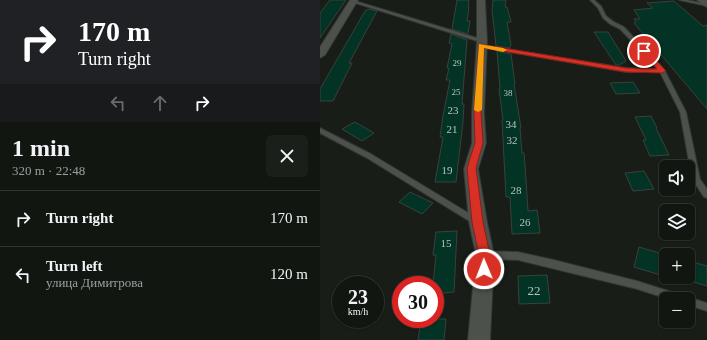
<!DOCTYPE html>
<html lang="en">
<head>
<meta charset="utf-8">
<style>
	:root { --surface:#121611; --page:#1b1f1a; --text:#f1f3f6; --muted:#9c9f9f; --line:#313531 }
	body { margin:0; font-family:Georgia,serif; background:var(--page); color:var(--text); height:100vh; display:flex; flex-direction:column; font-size:15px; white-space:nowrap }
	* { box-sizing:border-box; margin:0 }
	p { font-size:13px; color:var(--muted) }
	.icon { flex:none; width:22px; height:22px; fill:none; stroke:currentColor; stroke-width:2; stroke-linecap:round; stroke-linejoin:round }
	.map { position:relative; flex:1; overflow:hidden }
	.sheet { display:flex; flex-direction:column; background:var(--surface); width:320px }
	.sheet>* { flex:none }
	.hud { background:#202124; color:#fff; overflow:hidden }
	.controls { position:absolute; left:339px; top:160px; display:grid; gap:8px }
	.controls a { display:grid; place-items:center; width:36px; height:36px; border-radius:6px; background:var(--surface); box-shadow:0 1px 3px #0004,0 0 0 1px var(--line); font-size:20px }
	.speed { position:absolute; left:12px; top:276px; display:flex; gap:8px; font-size:20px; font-weight:700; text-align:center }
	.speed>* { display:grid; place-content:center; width:52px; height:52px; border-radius:50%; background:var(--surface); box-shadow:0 1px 3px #0004,0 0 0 1px var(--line); line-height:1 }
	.speed small { font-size:10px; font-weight:400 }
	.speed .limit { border:6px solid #d22; background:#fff; color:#111 }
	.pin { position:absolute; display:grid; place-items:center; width:34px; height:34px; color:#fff; margin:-17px; border:2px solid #fff; border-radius:50%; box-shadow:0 1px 4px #0007 }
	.me { position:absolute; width:44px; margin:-22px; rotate:359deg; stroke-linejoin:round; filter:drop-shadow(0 0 3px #0008) }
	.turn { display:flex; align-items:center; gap:14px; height:84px; padding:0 12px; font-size:18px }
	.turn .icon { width:52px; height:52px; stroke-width:2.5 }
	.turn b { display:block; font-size:28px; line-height:34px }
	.lanes { display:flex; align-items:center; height:38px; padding:0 12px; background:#0003; justify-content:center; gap:20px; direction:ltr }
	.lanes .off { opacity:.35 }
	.round { display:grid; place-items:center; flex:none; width:42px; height:42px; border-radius:6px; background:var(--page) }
	.overview { display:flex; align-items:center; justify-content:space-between; height:68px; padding:0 12px }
	h1 { font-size:24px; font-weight:800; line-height:30px }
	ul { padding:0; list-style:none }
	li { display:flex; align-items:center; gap:12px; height:56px; padding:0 12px; border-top:1px solid var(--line) }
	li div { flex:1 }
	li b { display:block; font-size:15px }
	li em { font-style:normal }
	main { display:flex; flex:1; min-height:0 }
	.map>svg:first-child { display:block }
	.building { fill:#033324; stroke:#39413d }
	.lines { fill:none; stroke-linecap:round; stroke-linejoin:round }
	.lane-casing { stroke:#333633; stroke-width:2 }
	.street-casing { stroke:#333633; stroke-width:2 }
	.secondary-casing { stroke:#333633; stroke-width:2 }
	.lane { fill:#4c514b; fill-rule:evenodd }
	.street { fill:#4c514b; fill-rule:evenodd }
	.secondary { fill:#4c514b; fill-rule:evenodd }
	.route { fill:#d93025; stroke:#8d1f18 }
	.slow { fill:#f59e0b }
	.labels { text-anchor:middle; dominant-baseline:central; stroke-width:4; stroke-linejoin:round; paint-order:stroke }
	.far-number-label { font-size:9px; fill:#b5c3bc }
	.number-label { font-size:11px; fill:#b5c3bc }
	.near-number-label { font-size:13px; fill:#b5c3bc }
</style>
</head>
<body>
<main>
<section class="sheet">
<div class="hud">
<div class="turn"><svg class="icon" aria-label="right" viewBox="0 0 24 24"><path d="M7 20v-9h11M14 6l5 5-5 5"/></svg><div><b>170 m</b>Turn right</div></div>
<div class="lanes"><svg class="icon off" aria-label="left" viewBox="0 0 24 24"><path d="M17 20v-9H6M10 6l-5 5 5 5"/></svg><svg class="icon off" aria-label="ahead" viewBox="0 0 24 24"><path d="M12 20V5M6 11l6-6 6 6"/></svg><svg class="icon" aria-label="right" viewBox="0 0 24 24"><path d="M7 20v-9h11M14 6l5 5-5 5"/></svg></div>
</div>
<div class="overview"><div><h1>1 min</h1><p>320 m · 22:48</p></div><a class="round"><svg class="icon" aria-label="close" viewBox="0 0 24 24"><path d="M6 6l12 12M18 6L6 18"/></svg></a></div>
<ul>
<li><svg class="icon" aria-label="right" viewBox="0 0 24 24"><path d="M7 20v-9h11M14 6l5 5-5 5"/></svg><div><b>Turn right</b></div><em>170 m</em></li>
<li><svg class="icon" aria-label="left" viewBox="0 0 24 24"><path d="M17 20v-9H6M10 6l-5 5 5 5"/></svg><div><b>Turn left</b><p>улица Димитрова</p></div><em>120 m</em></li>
</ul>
</section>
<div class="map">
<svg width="387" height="340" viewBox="0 0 387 340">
	<rect width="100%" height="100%" fill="#181d17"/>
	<g class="building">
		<path d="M10,0h16l-26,38v-25z"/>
		<path d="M137,0h12l-1,7h1l-2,14h3l-2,13 -16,-5z"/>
		<path d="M173,0h13l-1,7h2l4,15h-4l4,23 -1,1v2l-14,-2 -4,-36z"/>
		<path d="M354,1l29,25 4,-1v84l-73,-86 2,-1 -2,-3h6l-6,-9 19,-2 -6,-5z"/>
		<path d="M49,9l8,2 -28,52h3l-19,38h-13v-12l45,-78z"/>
		<path d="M274,32h14l18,29 -7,4h-3z"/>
		<path d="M131,34l16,6 -5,64h2l-1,18 -7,60h-21l8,-45h-3l3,-21 7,-36h-4l3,-12h-2l5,-24 -3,-1z"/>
		<path d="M177,51l14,3 4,30h-1l7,44h-1l2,25h2l1,12 3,46 9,-1 3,23 -28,1 -2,-37h-4l-4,-77h1l-4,-31h1z"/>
		<path d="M313,82l7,11 -24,1 -6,-11z"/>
		<path d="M331,116l6,12h-1l13,27 -19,1 -7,-16h3l-11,-23z"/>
		<path d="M35,122l19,11 -12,8 -20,-12z"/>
		<path d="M324,171l10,18 -21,2 -8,-18z"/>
		<path d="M90,192l23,11 -11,11 -23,-12z"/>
		<path d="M137,231l-3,61 -19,2v-9h-2l3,-30h-3l3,-23z"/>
		<path d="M319,247l27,8 -2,21 -30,-9z"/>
		<path d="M369,261l18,5v20l-20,-6z"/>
		<path d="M227,275l3,28 -31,1 -1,-28z"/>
		<path d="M101,319h25l-2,21h-26z"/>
	</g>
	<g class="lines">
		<defs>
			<g id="lane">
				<path d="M32,0l132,40v1l-4,1 -128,-40z"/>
				<path d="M270,0h4l7,6 5,10 8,6 10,5 41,44 21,41 14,67 7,10v9l-3,-1 -12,-18 -12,-67 -20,-40h-34l-145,-25 -2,-1 2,-1 145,23 32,1 -38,-40 -10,-5 -7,-6 -5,-10z"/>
				<path d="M359,0h8l20,4v2z"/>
				<path d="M0,128l51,26 109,66 1,2 -1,2 -3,1 -3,-1 -107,-66 -47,-25z"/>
				<path d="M165,251l33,1 36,8 83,21 44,14 3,1 1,2 3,-1 19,6v8l-19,-6v-6h-20l-31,-10 -119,-29 -33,-1 -3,-1 -1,-3 1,-3z"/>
			</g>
			<g id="street">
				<path d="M30,0h8l-33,55 -5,3v-11z"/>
				<path d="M157,0h8l2,41 -3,72 2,30 -8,26 9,53 7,33 -4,85h-22l8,-85 -7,-33 -5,-53 8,-26v-30l5,-72z"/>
			</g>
			<path id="secondary" d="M377,0h10v7l-4,-2z"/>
		</defs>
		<use href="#lane" class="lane-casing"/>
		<use href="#street" class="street-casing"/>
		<use href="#secondary" class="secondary-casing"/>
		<use href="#lane" class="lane"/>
		<use href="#street" class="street"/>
		<use href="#secondary" class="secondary"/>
	</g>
	<path class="route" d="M159,44l147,24 31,1 -16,-18 3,-2h2l20,22 -4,2 -36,-1 -142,-24 -3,64 2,31 -7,25 7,54 7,33 -2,17 -4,2 -4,-2 -2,-3 1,-14 -7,-33 -5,-54 8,-25 -1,-31z"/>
	<path class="slow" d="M159,44l24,4 4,2 -4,2 -19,-4 -2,62 -4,2 -4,-2z"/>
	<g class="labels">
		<g class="far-number-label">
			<text x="137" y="63">29</text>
			<text x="136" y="92">25</text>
			<text x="188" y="93">38</text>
		</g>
		<g class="number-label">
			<text x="133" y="110">23</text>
			<text x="191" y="124">34</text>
			<text x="132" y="129">21</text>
			<text x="192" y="140">32</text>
			<text x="127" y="170">19</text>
			<text x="196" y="190">28</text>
			<text x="205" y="222">26</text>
			<text x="126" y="243">15</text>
		</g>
		<g class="near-number-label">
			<text x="214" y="290">22</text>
		</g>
	</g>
</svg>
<div class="controls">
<a><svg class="icon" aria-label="sound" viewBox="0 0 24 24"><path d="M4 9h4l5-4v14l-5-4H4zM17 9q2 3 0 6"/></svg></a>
<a><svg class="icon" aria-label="layers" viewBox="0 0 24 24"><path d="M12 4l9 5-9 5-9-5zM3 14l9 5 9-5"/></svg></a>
<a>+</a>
<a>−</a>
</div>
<div class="speed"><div>23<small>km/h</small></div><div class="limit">30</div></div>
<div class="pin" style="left:324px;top:51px;background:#d93025"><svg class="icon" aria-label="arrive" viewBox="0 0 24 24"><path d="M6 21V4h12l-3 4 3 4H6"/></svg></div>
<svg class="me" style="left:164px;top:269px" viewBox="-20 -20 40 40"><circle r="17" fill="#d93025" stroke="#fff" stroke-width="3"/><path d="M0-11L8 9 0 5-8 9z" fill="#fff"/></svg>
</div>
</main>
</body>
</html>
